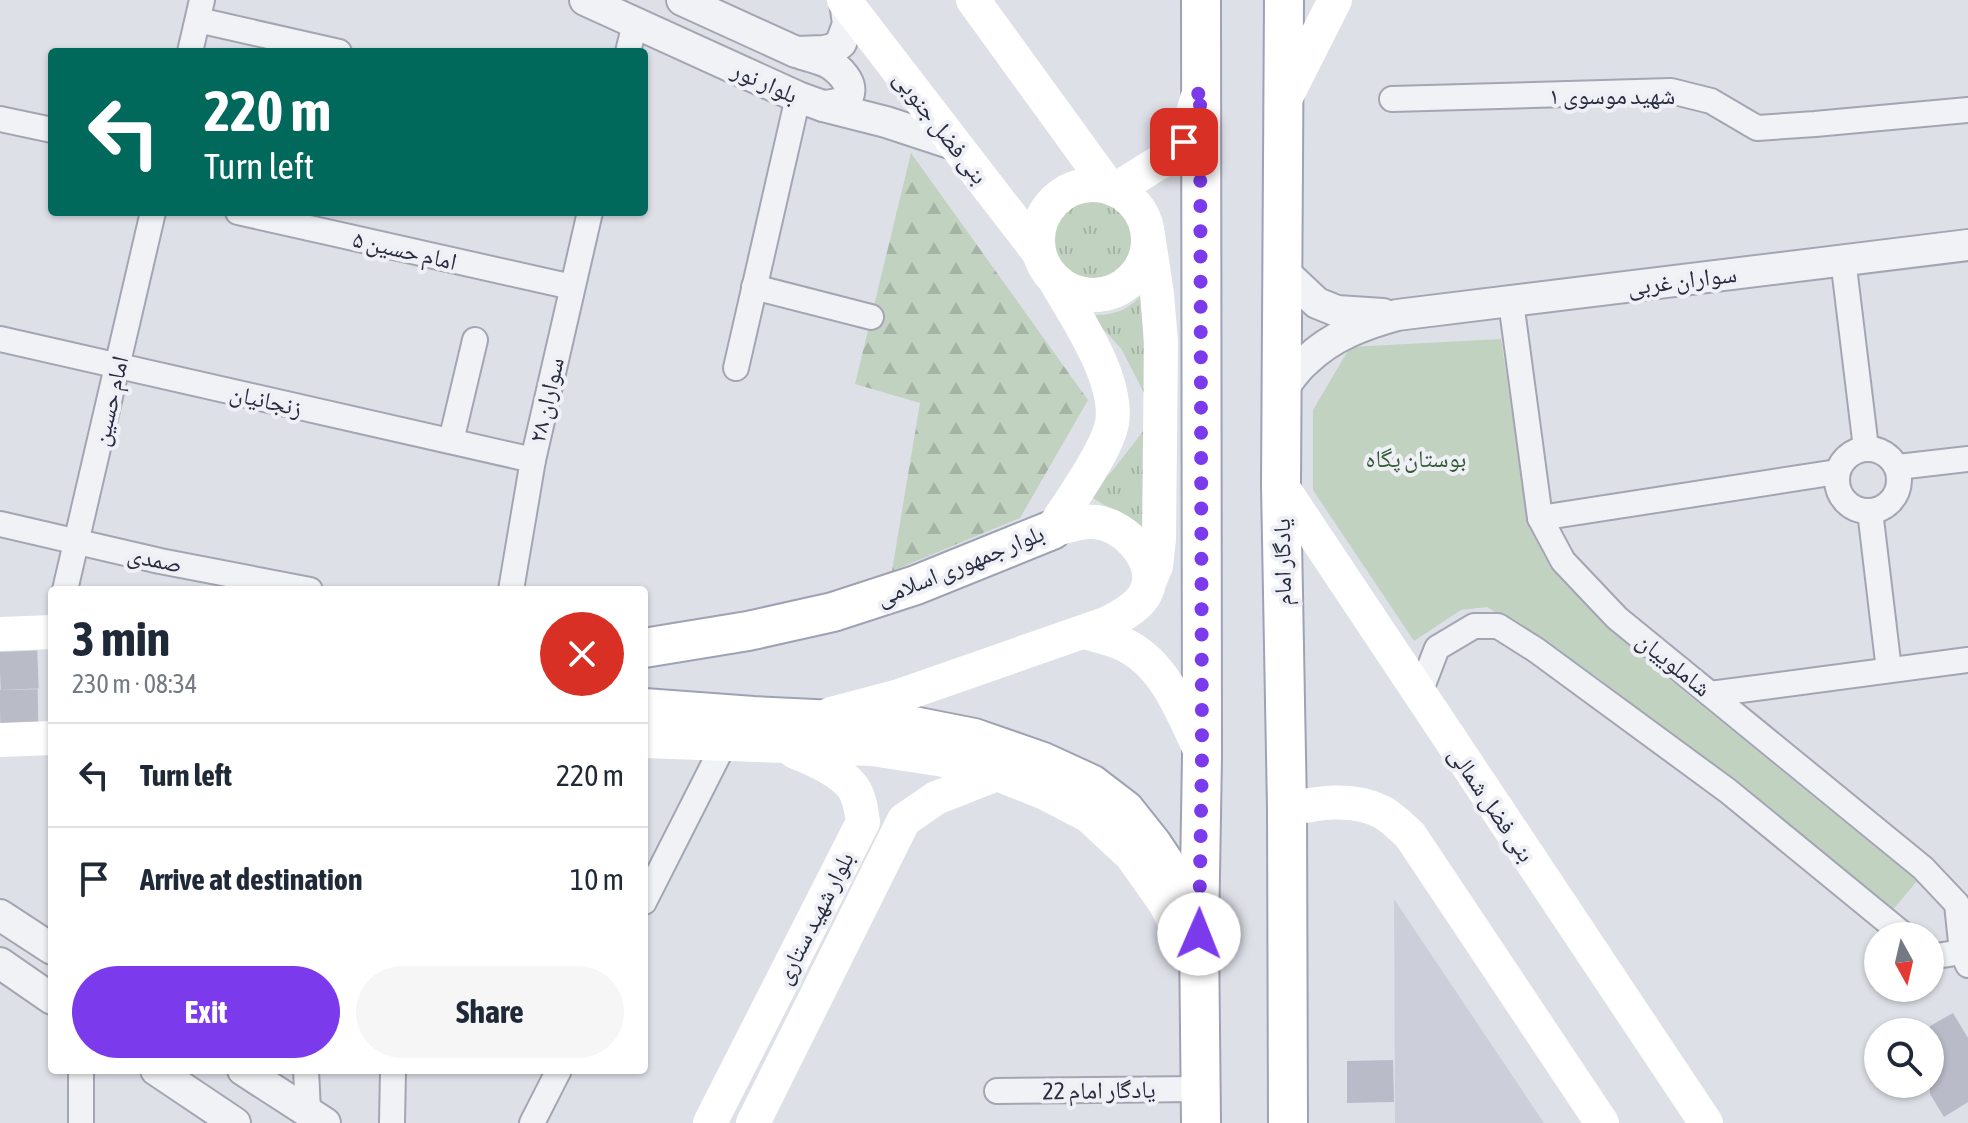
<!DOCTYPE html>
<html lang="en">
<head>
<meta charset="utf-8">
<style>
	:root { --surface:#fff; --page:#f6f6f7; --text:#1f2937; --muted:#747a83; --line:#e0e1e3; --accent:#7c3aed }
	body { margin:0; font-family:"Asap Condensed","Noto Naskh Arabic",sans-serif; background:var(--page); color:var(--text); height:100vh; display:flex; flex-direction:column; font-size:30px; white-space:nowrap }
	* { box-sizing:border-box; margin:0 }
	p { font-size:26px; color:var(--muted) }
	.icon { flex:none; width:44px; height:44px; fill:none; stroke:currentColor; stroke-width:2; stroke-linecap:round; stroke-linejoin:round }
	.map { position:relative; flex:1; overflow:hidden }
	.details { position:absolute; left:48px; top:586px; width:600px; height:488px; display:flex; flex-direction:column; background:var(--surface); border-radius:8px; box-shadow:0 2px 6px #0004 }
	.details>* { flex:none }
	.top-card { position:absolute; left:48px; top:48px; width:600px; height:168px; border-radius:8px; box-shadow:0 2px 6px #0004; background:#00695c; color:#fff; overflow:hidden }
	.needle { width:52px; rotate:172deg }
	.tools { position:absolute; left:1864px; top:922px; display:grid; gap:16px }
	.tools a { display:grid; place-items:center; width:80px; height:80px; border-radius:50%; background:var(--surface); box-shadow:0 2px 6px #0004; font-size:40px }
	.pin { position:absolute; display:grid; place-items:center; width:68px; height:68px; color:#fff; margin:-34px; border-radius:16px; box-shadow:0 4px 12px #0006 }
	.me { position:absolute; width:88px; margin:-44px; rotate:1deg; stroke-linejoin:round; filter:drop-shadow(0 0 6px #0008) }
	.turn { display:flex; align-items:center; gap:28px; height:168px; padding:0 24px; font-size:36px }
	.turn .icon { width:104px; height:104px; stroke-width:2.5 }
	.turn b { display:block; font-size:56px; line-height:68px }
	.round { display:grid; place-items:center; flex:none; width:84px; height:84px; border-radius:42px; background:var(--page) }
	.summary { display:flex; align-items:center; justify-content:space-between; height:136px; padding:0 24px }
	h1 { font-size:48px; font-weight:700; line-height:60px }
	.cta { display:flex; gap:16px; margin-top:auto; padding:16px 24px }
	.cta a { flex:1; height:92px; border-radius:48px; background:var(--accent); color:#fff; font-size:32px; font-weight:700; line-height:92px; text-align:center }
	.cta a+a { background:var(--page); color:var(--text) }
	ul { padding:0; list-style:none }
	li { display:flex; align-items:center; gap:24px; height:104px; padding:0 24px; border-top:2px solid var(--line) }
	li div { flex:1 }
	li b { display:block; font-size:30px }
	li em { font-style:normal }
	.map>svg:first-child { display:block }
	.built { fill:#cccfda }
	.grass { fill:url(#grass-tufts) }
	.forest { fill:url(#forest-firs) }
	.green { fill:#c1d2c0 }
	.building { fill:#b9bbc8 }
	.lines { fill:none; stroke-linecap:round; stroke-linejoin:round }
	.primary-tunnel { stroke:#b9bcc6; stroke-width:38; stroke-dasharray:38 19; stroke-linecap:butt }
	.minor-casing { stroke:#a3a6b2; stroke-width:28 }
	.tertiary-casing { stroke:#a3a6b2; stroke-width:34 }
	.primary-casing { stroke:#9ea2b4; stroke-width:42 }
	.minor { stroke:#f1f2f6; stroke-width:24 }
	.tertiary { stroke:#f1f2f6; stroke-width:30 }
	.secondary { stroke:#fff; stroke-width:34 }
	.primary { stroke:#fff; stroke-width:38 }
	.route { stroke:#7c3aed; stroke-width:14; stroke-dasharray:0 25.2 }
	.labels { text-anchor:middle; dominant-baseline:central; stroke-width:8; stroke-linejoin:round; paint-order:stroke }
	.street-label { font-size:24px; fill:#272c3f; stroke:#eef0f6 }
	.park-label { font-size:24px; fill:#355b35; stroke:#eef0f6 }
</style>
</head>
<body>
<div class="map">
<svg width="1968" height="1123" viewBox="0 0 1968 1123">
	<defs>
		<pattern id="grass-tufts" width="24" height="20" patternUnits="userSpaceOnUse" patternTransform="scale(2)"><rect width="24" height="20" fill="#c1d2c0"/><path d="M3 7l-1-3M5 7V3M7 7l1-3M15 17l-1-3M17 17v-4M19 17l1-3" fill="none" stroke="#a6b4a6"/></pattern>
		<pattern id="forest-firs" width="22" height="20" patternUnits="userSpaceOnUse" patternTransform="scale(2)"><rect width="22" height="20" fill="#c1d2c0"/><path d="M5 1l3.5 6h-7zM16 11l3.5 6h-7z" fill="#a6b4a6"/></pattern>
	</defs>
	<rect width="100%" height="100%" fill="#dee0e8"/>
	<path class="built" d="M1394,899l150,224h-149z"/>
	<g class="grass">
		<circle cx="1092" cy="240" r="45"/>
		<path d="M1143,293l1,100 -22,-43 -12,-14 -21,-20c25,-2 37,-3 54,-23z"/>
		<path d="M1144,430l1,100 -57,-35 25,-25z"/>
	</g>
	<path class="forest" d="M911,153l177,247 -68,118 -128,53 28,-168 -65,-19z"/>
	<path class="green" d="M1501,339l28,187 22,42 86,85 280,228 -25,30 -295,-234 -110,-70 -26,3 -47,31 -101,-151v-80l37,-63z"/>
	<g class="building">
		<path d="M1953,1013l15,25v64l-24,15 -14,-23v-68z"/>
		<path d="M1393,1060l1,42 -47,1v-42z"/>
	</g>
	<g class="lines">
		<g class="primary-tunnel">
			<path d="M0,671l52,-2"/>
			<path d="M0,709l52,-1"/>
		</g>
		<defs>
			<g id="minor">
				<path d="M198,20l141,32"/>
				<path d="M190,52l12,-52"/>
				<path d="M628,52l7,-29"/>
				<path d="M1392,99l279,-8 40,10 46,27 58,-4 153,-14"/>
				<path d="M0,119l52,11"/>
				<path d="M238,212l334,75"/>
				<path d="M1843,259l23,189"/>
				<path d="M754,287l117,30"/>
				<path d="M1511,302l29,216 23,43 54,57 306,250 34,36 5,48 6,13"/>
				<path d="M0,339l533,121"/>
				<path d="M736,368l62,-271"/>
				<path d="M451,441l24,-101"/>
				<circle cx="1868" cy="480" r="31"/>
				<path d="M1898,467l70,-8"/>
				<path d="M1870,511l19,159"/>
				<path d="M1540,518l297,-46"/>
				<path d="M0,524l160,37 150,29"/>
				<path d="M65,590l88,-378"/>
				<path d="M511,590l22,-130 57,-248"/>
				<path d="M1710,694l258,-34"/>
				<path d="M1419,695l18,-47 37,-22h24l38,24 192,141 177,145"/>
				<path d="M644,902l80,-158"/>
				<path d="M1930,957l32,-5"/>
				<path d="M81,1070v53"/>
				<path d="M306,1070l2,41"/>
				<path d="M997,1091l203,-2"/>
				<path d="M392,1123l1,-53"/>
				<path d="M532,1123l27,-53"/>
			</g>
			<g id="tertiary">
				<path d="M585,0l213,97 25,9 63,16 67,22"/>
				<path d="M682,0l114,52 28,-1 9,-2 8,-6 7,-19 -3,-22"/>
				<path d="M802,54c8,2 17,5 25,8 11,6 29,22 20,36 -5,7 -16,7 -24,8"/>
				<path d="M1283,271l34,32 20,8 46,3"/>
				<path d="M1282,389c8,-10 15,-21 25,-29 25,-24 57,-36 90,-45l571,-70"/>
				<path d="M0,915l52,34"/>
				<path d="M0,963l52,36"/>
				<path d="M156,1070l79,53"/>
				<path d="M243,1070l82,53"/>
			</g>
			<g id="primary">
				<path d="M1201,0l1,756 -3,178 2,189"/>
				<path d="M1284,0l-3,485 6,324 1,314"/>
				<path d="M644,648l104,-17 85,-19 83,-27 136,-55"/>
				<path d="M644,708l109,8 145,7 76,15 69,24 48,22 34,26 27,34 22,33 20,45"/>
			</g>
		</defs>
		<use href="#minor" class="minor-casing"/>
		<use href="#tertiary" class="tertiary-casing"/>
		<use href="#primary" class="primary-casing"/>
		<use href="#minor" class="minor"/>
		<use href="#tertiary" class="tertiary"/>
		<g class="secondary">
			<path d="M844,0l195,253"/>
			<path d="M973,0l135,186"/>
			<path d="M1283,103l52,-103"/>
			<circle cx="1093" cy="240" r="55"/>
			<path d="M1115,190l56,-35 13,-13 13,-43"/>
			<path d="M1148,235l9,59 4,48 -2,197 -3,27 -6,14"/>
			<path d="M1281,485l425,638"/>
			<path d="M1052,530c16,-26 55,-79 60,-107 7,-44 -35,-104 -56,-141"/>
			<path d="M1084,632c14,4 30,7 43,14 40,21 56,69 75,108"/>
			<path d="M0,634l52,-2"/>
			<path d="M831,714l65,-17 212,-74c13,-7 28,-15 36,-27 19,-31 -18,-71 -48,-74 -14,-2 -31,5 -44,8"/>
			<path d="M0,740l52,-2"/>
			<path d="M644,741l228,8 72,11 53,14 48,19 44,23 42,39 34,48 21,41"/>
			<path d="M1287,809c31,-6 64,-12 93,2 11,5 21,16 30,24l192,288"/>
			<path d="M710,1123l153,-301c-2,-12 -3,-27 -12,-37 -13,-15 -38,-26 -56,-33"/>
			<path d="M753,1123l151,-303 32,-22 61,-24"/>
		</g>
		<use href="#primary" class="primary"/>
	</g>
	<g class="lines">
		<path class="route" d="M1184,142l6,-16 10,-39 2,669 -3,178"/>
	</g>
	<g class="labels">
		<g class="street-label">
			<text transform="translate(765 82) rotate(24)">بلوار نور</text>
			<text x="1612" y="95">شهید موسوی ۱</text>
			<text transform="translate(941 127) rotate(52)">بنی فضل جنوبی</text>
			<text transform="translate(405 250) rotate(13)">امام حسین ۵</text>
			<text transform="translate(1682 280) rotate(-7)">سواران غربی</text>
			<text transform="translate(266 400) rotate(13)">زنجانیان</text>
			<text transform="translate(546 400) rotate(-77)">سواران ۲۸</text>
			<text transform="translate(110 401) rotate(-77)">امام حسین</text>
			<text transform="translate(155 559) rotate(12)">صمدی</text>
			<text transform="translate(1282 562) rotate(-91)">یادگار امام</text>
			<text transform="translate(960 565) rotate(-22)">بلوار جمهوری اسلامی</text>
			<text transform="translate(1674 664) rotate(39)">شاملوییان</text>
			<text transform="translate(1492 804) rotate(56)">بنی فضل شمالی</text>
			<text transform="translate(814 918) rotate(-63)">بلوار شهید ستاری</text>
			<text transform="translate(1099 1090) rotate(-1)">یادگار امام 22</text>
		</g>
		<g class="park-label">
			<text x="1416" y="458">بوستان پگاه</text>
		</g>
	</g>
</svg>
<div class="tools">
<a><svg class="needle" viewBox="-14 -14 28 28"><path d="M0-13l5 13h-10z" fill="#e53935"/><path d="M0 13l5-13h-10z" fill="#747a83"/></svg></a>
<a><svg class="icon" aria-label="search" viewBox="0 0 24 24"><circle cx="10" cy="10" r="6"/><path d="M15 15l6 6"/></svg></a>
</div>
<div class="pin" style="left:1184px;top:142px;background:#d93025"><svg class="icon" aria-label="arrive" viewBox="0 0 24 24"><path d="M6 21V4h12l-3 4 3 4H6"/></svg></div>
<svg class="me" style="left:1199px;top:934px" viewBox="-20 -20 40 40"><circle r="19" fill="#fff"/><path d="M0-13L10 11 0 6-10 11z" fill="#7c3aed"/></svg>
<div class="top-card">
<div class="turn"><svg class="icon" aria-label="left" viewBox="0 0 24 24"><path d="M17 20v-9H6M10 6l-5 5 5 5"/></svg><div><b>220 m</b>Turn left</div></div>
</div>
<section class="details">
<div class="summary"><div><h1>3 min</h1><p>230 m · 08:34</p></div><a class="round" style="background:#d93025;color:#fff"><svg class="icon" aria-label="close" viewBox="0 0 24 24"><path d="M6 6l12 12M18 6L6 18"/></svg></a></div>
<ul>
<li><svg class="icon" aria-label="left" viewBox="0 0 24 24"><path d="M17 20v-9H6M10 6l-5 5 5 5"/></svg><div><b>Turn left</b></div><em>220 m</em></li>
<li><svg class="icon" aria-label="arrive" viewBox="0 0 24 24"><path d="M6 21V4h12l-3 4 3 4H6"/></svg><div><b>Arrive at destination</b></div><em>10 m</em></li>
</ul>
<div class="cta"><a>Exit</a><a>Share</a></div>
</section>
</div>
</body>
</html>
